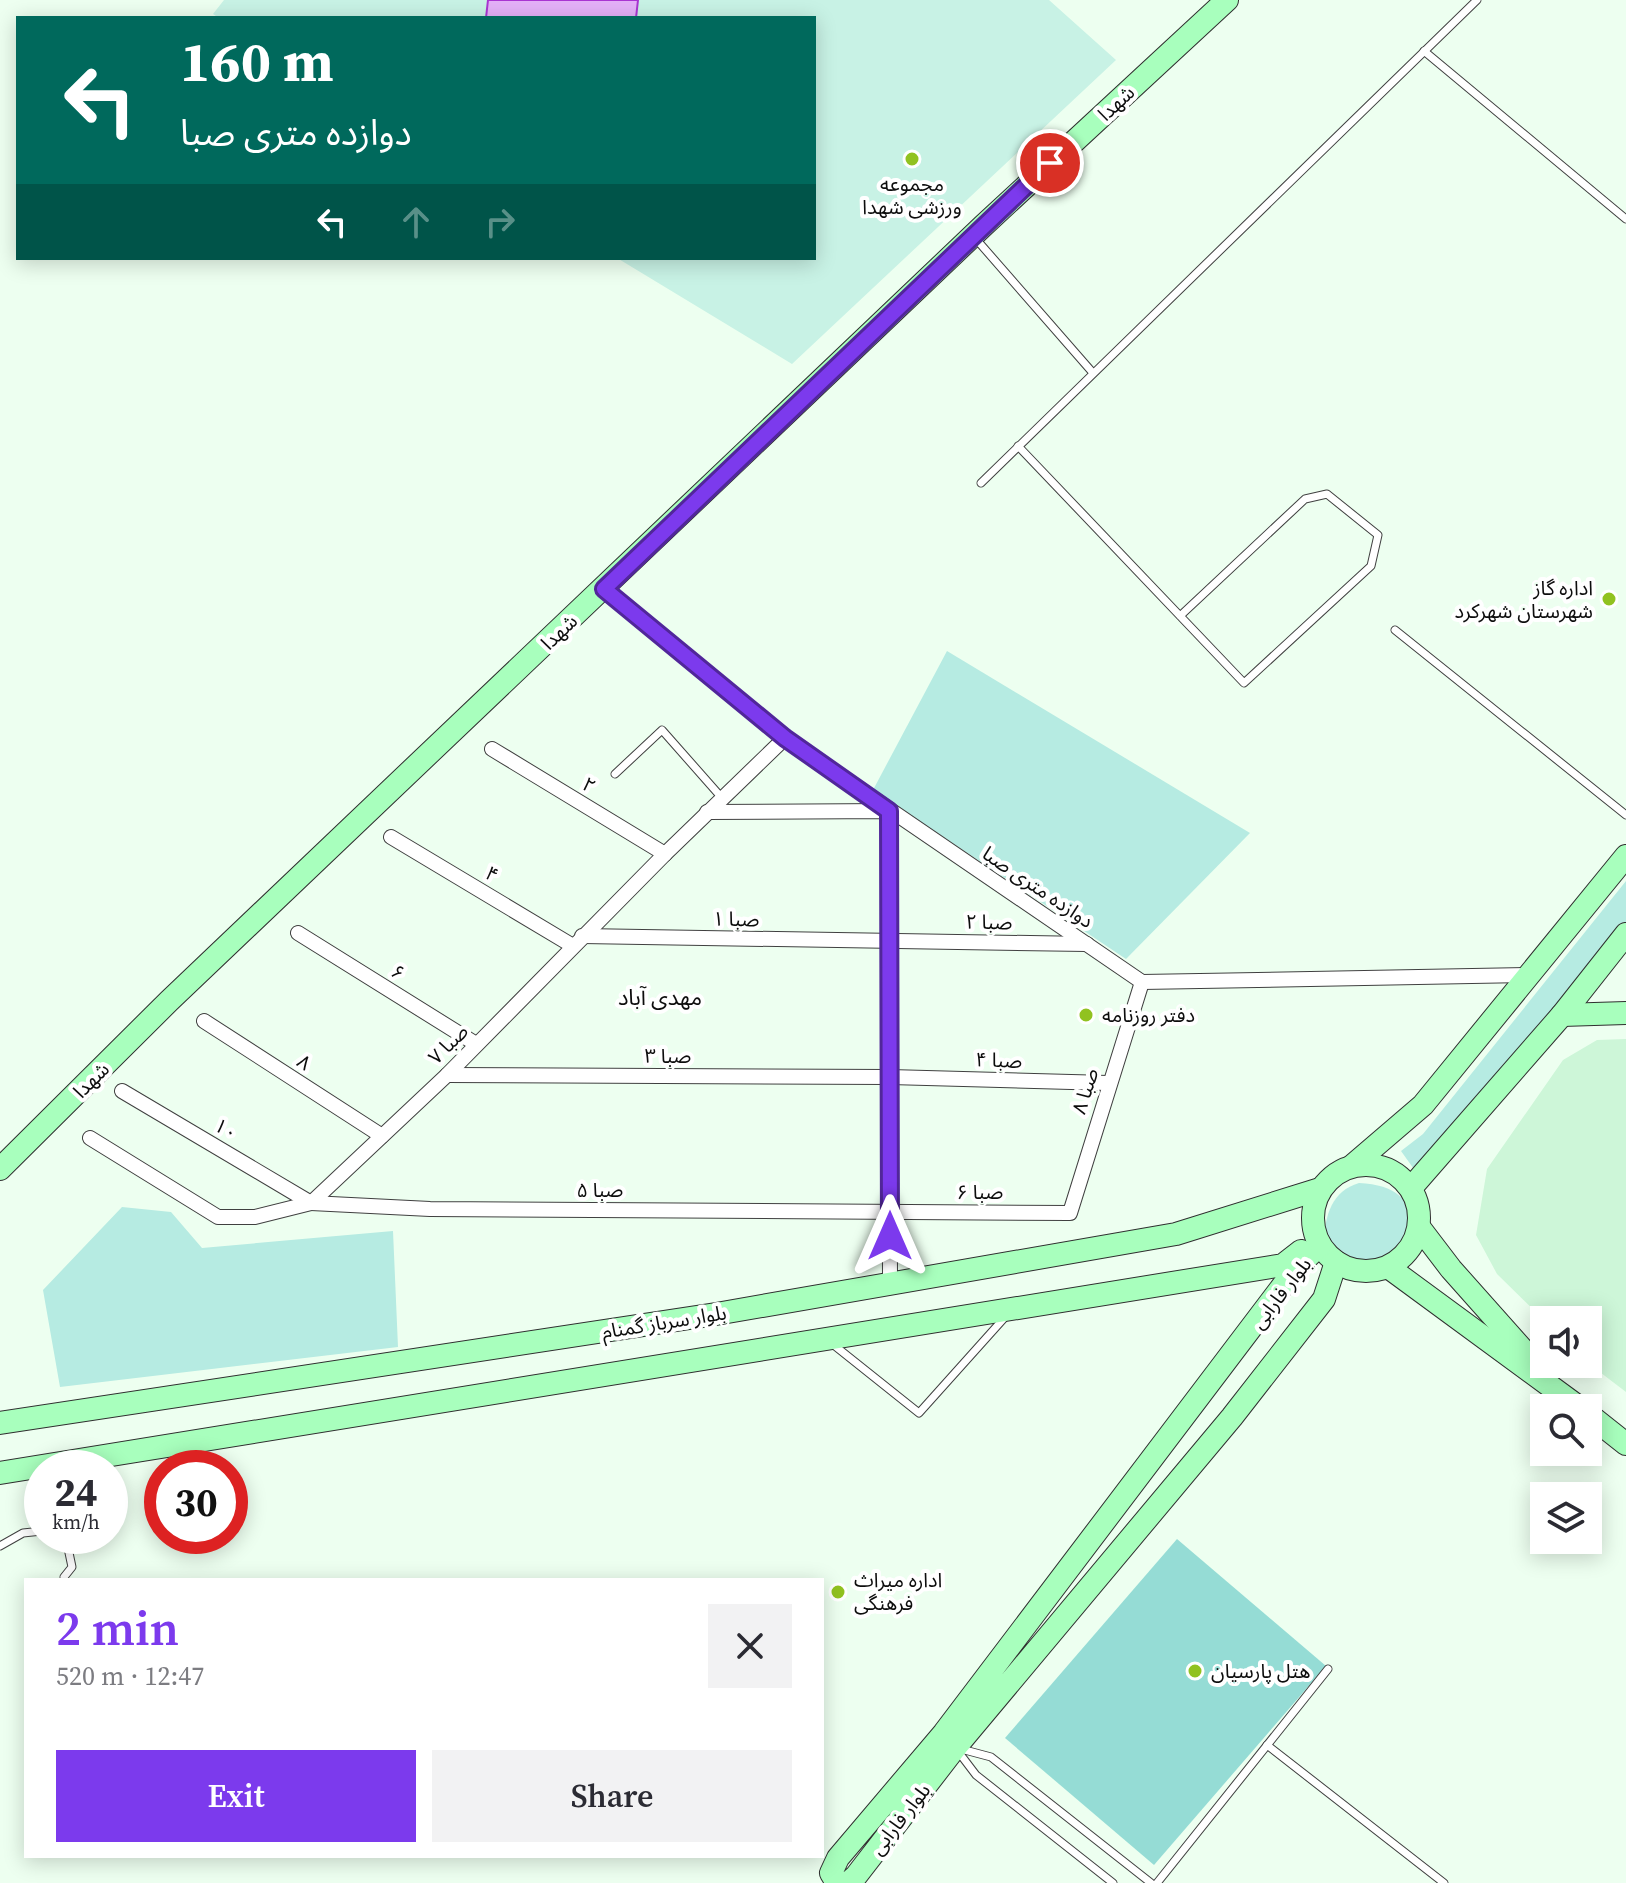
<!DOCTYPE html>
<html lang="en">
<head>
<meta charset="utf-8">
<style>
	:root { --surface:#fff; --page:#f2f2f3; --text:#2b2b33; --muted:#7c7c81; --accent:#7c3aed }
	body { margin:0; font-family:"Source Serif 4","Noto Sans Arabic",serif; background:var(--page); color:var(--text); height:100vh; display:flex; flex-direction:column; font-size:30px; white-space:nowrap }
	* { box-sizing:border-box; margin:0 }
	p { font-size:26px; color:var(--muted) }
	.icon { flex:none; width:44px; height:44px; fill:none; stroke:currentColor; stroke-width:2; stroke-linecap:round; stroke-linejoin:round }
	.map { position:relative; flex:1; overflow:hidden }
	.details { position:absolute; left:24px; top:1578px; width:800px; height:280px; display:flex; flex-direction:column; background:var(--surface); border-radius:0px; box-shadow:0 4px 20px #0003 }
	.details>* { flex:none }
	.banner { position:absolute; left:16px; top:16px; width:800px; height:244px; border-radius:0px; box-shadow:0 4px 20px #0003; background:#00695c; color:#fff; overflow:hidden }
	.controls { position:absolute; left:1530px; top:1306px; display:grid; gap:16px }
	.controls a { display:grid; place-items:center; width:72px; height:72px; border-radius:0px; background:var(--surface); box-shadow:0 4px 20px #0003; font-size:40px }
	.speed { position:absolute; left:24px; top:1450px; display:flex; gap:16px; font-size:40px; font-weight:700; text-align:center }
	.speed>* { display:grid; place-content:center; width:104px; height:104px; border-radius:50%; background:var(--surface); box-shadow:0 4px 20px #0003; line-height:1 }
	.speed small { font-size:20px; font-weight:400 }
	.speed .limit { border:12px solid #d22; background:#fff; color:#111 }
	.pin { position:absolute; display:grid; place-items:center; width:68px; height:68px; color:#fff; margin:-34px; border:4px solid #fff; border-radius:50%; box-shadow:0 2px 8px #0007 }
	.me { position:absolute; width:88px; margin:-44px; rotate:0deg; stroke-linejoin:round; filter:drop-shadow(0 0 6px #0008) }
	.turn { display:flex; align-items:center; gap:28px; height:168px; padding:0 32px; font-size:36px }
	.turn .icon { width:104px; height:104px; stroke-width:2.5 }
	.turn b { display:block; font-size:56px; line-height:68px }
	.lanes { display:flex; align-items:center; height:76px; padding:0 32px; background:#0003; justify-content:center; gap:40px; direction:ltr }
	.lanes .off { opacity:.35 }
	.round { display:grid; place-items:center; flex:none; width:84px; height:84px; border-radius:0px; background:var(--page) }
	.summary { display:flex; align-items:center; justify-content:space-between; height:136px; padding:0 32px }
	h1 { font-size:48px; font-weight:600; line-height:60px; color:var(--accent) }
	.button { display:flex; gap:16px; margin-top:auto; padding:16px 32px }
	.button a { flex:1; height:92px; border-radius:0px; background:var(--accent); color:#fff; font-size:32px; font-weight:600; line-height:92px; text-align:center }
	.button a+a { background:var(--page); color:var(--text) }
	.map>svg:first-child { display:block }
	.farmland { fill:#cdf6d8 }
	.green { fill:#b6ebe2 }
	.forest { fill:#95dcd5 }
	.pitch { fill:#c8f2e5 }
	.water { fill:#e4b0f8; stroke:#aa35d2; stroke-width:2 }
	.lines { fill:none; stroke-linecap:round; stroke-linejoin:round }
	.service-casing { stroke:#404040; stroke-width:9 }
	.minor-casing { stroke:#404040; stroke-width:16 }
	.secondary-casing { stroke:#2f2f2f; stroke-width:24 }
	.service { stroke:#fff; stroke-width:7 }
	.minor { stroke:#fff; stroke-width:14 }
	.secondary { stroke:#a8ffbd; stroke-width:22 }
	.route-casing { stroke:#51269a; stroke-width:20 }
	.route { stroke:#7c3aed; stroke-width:14 }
	.poi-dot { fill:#91c220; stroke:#fff; stroke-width:3 }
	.labels { text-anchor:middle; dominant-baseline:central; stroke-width:8; stroke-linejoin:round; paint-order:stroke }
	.street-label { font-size:20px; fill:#0d0d0d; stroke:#fff }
	.poi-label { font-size:20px; fill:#0d0d0d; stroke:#fff; text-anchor:start }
	.neighbourhood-label { font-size:22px; fill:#0d0d0d; stroke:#fff }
</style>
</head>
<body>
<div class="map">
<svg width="1626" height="1883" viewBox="0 0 1626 1883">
	<rect width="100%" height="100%" fill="#edfff0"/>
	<path class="farmland" d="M1626,1039v353l-38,-29v-43h-44l-47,-46 -21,-39 11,-66 76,-109 34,-20z"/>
	<g class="green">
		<path d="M947,651l303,182 -124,126 -253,-169z"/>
		<path d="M1626,881v41l-185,227 -25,23 -15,-21 22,-17z"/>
		<path d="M1359,1183c109,4 19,145 -35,58 1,-26 8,-50 35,-58z"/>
		<path d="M122,1207l49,5 31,36 191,-17 5,116 -338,40 -17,-97z"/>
	</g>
	<path class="forest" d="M1177,1539l149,127 -172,199 -149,-127z"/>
	<path class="pitch" d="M224,0h825l67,60 -324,304 -175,-106h197v-240h-595l-6,-4z"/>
	<path class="water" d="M488,0h150l-2,18h-150z"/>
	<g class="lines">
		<defs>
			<g id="service">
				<path d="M1424,51l202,168"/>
				<path d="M976,239l117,134"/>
				<path d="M1018,446l226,237 127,-117 7,-31 -51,-41 -22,5 -125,117"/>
				<path d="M981,483l496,-483"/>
				<path d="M1395,630l231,185"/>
				<path d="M615,774l47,-44 60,68"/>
				<path d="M830,1342l89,71 87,-97"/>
				<path d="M53,1536l15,12 4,19 -8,10"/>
				<path d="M0,1546l23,-13 19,-2"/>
				<path d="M1267,1745l177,138"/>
				<path d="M961,1749l30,8 160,126"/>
				<path d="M957,1750l19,25 137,108"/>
				<path d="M1157,1883l171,-214"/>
			</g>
			<g id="minor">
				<path d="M604,589l181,149 357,244 388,-7"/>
				<path d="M492,749l173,105"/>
				<path d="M707,812l182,-1 1,472"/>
				<path d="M391,837l182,109"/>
				<path d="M298,933l178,111"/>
				<path d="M582,936l505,8"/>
				<path d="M204,1021l178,115"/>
				<path d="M447,1075l443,2 218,6"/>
				<path d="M122,1091l189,112 119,6 640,4 72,-231"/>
				<path d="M90,1138l128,79h37l56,-14 136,-128 218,-221 120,-116"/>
			</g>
			<g id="secondary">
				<path d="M1562,1015l64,-2"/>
				<circle cx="1366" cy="1218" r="53"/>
				<path d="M1353,1165l70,-60 203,-249"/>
				<path d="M0,1169l169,-168 815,-776 243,-225"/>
				<path d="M1411,1188l151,-173 64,-81"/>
				<path d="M1419,1227l32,42 81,91"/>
				<path d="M1320,1245l-23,22 -353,466 -106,125 -7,15 6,10h11l8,-7 99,-128 277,-331 92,-118 12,-37"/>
				<path d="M1388,1267l192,141"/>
				<path d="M1588,1414l38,30"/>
				<path d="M0,1423l716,-109 460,-80 144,-45"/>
				<path d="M0,1473l1283,-208 18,-14"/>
			</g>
		</defs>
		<use href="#service" class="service-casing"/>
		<use href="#minor" class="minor-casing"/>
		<use href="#secondary" class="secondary-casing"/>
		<use href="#service" class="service"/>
		<use href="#minor" class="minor"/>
		<use href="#secondary" class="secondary"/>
	</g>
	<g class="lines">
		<defs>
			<path id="route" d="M890,1236l-1,-425 -104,-73 -181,-149 446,-426"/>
		</defs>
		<use href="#route" class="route-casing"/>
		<use href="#route" class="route"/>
	</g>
	<g class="poi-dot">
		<circle cx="912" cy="159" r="8"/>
		<circle cx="1609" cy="599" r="8"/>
		<circle cx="1086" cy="1015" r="8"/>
		<circle cx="838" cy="1592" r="8"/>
		<circle cx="1195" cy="1671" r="8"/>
	</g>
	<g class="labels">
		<g class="street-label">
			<text transform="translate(1116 103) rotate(-43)">شهدا</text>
			<text transform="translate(559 632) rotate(-44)">شهدا</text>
			<text transform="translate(589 785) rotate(31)">۲</text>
			<text transform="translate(492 874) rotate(31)">۴</text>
			<text transform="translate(1038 887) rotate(34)">دوازده متری صبا</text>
			<text transform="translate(736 919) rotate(1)">صبا ۱</text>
			<text transform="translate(989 922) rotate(1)">صبا ۲</text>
			<text transform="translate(398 972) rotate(32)">۶</text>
			<text transform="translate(448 1044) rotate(-45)">صبا ۷</text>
			<text x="668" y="1056">صبا ۳</text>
			<text transform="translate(999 1060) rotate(2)">صبا ۴</text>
			<text transform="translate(304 1062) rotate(33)">۸</text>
			<text transform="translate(91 1080) rotate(-45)">شهدا</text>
			<text transform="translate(1085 1091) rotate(-73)">صبا ۸</text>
			<text transform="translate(226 1129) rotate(31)">۱۰</text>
			<text x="600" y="1190">صبا ۵</text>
			<text x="980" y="1192">صبا ۶</text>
			<text transform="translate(1281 1293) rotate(-52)">بلوار فارابی</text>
			<text transform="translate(664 1322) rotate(-9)">بلوار سرباز گمنام</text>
			<text transform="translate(900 1819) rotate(-52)">بلوار فارابی</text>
		</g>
		<g class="poi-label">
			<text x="912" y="184" text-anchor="middle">مجموعه<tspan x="912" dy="23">ورزشی شهدا</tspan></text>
			<text x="1593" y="588" text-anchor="end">اداره گاز<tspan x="1593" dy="23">شهرستان شهرکرد</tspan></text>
			<text x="1102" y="1015">دفتر روزنامه</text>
			<text x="854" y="1580">اداره میراث<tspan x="854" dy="23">فرهنگی</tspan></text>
			<text x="1211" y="1671">هتل پارسیان</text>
		</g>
		<g class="neighbourhood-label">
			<text x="660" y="997">مهدی آباد</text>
		</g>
	</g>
</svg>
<div class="controls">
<a><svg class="icon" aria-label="sound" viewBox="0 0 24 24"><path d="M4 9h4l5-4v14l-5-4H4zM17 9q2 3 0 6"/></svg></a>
<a><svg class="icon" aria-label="search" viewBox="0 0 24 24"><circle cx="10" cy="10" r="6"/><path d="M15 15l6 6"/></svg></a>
<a><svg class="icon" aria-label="layers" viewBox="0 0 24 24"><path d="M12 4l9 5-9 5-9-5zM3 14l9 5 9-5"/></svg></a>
</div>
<div class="speed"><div>24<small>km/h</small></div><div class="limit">30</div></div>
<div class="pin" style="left:1050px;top:163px;background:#d93025"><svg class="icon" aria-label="arrive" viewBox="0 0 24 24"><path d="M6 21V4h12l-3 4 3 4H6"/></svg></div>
<svg class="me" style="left:890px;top:1236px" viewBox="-20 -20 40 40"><path d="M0-17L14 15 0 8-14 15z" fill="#7c3aed" stroke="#fff" stroke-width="4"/></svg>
<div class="banner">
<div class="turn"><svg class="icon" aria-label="left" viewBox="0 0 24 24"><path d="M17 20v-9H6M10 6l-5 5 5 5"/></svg><div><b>160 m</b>دوازده متری صبا</div></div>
<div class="lanes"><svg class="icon" aria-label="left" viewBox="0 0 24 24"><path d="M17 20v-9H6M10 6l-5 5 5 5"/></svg><svg class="icon off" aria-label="ahead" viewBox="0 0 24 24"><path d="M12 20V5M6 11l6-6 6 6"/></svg><svg class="icon off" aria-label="right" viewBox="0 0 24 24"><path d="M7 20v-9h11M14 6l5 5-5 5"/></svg></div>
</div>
<section class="details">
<div class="summary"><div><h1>2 min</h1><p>520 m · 12:47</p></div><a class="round"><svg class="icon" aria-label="close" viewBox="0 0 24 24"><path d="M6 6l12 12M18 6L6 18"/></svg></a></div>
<div class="button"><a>Exit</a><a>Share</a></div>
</section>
</div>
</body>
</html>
